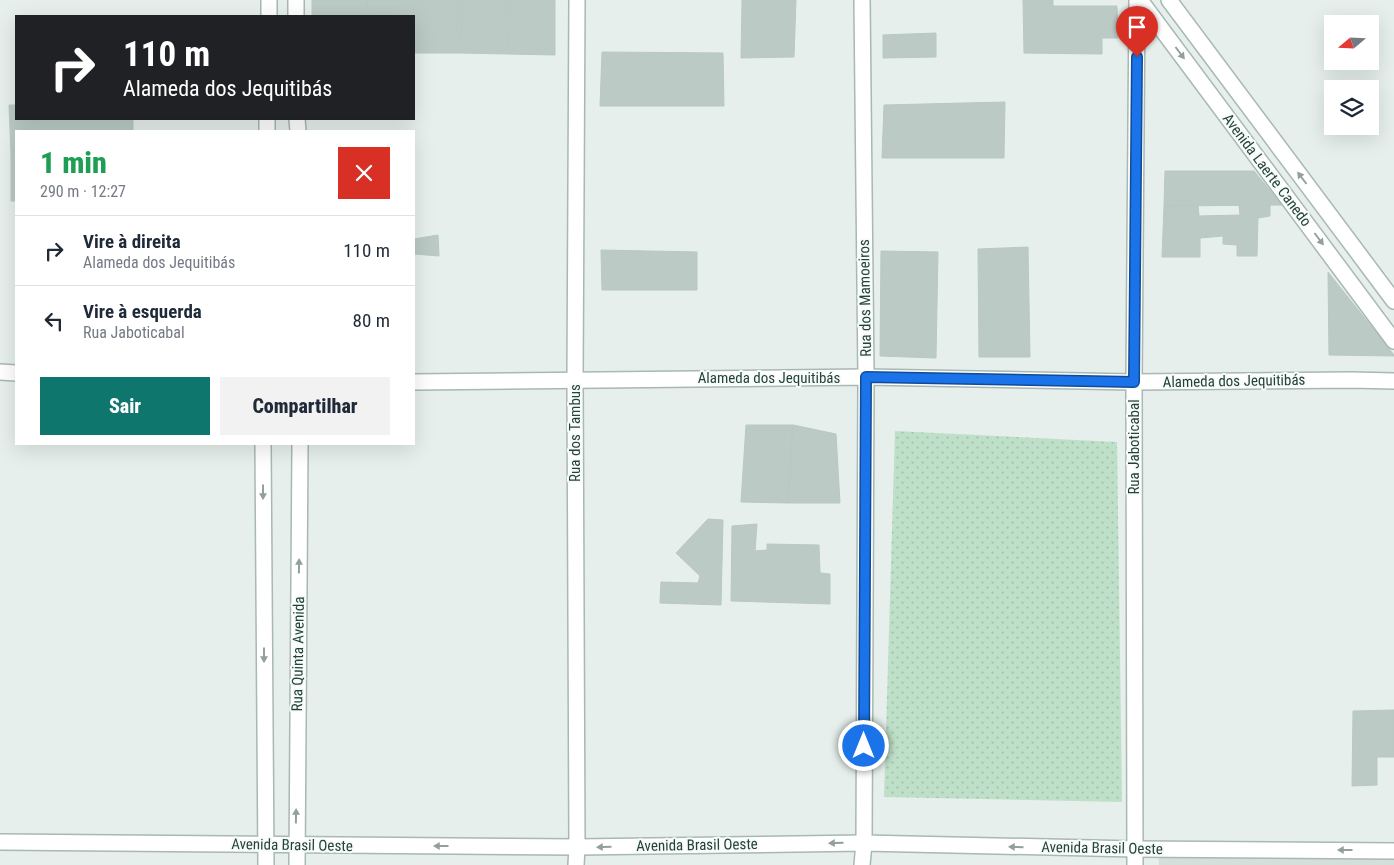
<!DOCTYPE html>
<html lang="pt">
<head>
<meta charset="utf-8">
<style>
	:root { --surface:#fff; --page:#f2f2f3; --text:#1f2937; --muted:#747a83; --line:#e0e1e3; --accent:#0f766e }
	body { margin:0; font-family:"Roboto Condensed",sans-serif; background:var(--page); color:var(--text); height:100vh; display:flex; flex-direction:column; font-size:19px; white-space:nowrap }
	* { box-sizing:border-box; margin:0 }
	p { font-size:16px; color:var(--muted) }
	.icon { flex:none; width:28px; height:28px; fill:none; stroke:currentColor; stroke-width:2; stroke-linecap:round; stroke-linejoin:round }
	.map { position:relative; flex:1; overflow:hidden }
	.panel { position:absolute; left:15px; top:130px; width:400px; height:315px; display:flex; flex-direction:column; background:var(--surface); border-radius:0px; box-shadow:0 5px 20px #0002 }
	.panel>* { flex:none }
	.guide { position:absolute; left:15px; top:15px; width:400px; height:105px; border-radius:0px; box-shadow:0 5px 20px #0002; background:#202124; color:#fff; overflow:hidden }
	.needle { width:32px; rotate:251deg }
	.controls { position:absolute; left:1324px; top:15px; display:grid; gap:10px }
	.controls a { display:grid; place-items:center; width:55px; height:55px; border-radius:0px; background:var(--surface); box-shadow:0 5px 20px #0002; font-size:25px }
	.pin { position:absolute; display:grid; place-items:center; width:42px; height:42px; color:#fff; margin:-51px -21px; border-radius:50% 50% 50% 0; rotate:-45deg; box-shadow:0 0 5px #0007 }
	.pin .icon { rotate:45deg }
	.me { position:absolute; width:55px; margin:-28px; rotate:0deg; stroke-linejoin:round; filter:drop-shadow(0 0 4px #0008) }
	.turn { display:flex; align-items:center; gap:18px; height:105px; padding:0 25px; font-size:22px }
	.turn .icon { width:65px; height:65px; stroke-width:2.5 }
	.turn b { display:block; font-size:35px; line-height:42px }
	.round { display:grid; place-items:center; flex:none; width:52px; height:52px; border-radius:0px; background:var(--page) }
	.summary { display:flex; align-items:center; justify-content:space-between; height:85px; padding:0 25px }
	h1 { font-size:30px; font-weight:800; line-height:38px; color:#1e9e55 }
	.action { display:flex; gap:10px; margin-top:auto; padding:10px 25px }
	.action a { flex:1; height:58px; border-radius:0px; background:var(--accent); color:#fff; font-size:20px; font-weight:800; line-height:58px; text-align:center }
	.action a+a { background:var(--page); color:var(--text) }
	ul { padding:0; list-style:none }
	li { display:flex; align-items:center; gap:15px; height:70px; padding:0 25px; border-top:1px solid var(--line) }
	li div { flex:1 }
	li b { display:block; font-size:19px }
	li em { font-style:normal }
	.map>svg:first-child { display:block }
	.built { fill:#d4dfda }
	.grass { fill:url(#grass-dots) }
	.building { fill:#bbcac4; stroke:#b8c9c2 }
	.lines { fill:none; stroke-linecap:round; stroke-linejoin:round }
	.minor-casing { stroke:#a8b8b2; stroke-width:18 }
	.tertiary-casing { stroke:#a8b8b2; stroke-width:18 }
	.minor { stroke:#fff; stroke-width:15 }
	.tertiary { stroke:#fff; stroke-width:15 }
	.oneway { fill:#92a09c }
	.route-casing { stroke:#114b97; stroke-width:12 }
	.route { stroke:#1a73e8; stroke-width:9 }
	.labels { text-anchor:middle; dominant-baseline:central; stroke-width:4; stroke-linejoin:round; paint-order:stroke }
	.street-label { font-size:15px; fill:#24423a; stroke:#f7fbf9 }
</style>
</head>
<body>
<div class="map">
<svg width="1394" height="865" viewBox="0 0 1394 865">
	<defs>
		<pattern id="grass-dots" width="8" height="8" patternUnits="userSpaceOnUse" patternTransform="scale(1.25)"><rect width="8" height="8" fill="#bfe0c8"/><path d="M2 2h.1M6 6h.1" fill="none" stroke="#a4c1ad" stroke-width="1.8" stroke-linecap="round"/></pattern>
	</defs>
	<rect width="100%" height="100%" fill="#e6efeb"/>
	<path class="built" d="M1158,846l236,1v18h-235z"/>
	<path class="grass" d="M895,431l222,11 5,360 -238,-5z"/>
	<g class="building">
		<path d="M312,0h55l1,16h-56z"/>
		<path d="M367,0h47v53v-37h-46z"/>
		<path d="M414,0h48l-1,53h-47z"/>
		<path d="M462,0h48l-1,54 -48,-1z"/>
		<path d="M510,0h45v55l-46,-1z"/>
		<path d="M742,0h54l-2,57 -53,1z"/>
		<path d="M1023,0h30v6h64l1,32h-16v16l-78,-1z"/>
		<path d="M936,33v24l-53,1v-23z"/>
		<path d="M602,52l121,1 1,53h-124z"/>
		<path d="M1005,102l-1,56h-122l2,-53z"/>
		<path d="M9,105h7v14h117v12h-117v23h-5z"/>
		<rect x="11" y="154" width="5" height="47"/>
		<path d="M1165,171h89l28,34 -118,1z"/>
		<path d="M1198,205l1,11 41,-1 -1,-10h31v11l-12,2 -1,38h-20v-11l-14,-1v-8l-23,2v19h-38l2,-51z"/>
		<path d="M438,235l1,21 -25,-2v-15z"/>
		<path d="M1028,247l2,110h-51l-1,-108z"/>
		<path d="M601,250l96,2v38h-95z"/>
		<path d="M881,251l57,1 -2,106 -56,-2z"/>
		<path d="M1328,272l66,83v1l-65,-1z"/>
		<path d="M746,425h47l-5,78 -47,-1z"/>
		<path d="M793,425l43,9 4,69h-52z"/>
		<path d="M708,519l15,1 -2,85 -61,-2 1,-21 37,1 2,-7 -24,-23z"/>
		<path d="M757,524l-2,27 12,-1v-6l52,1 1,28 10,1v30l-99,-3 1,-75z"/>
		<path d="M1394,710v47h-17v28l-25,1 1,-75z"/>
	</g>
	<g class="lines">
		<defs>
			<g id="minor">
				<path d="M296,0v16"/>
				<path d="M862,0l4,377 -2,466 -2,22"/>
				<path d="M269,16v-16"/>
				<path d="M297,119l1,12"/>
				<path d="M267,131v-12"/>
				<path d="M0,372l16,1"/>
				<path d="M414,382l452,-5 268,5 217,-2 43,1"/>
				<path d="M263,444l3,421"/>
				<path d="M297,865l3,-421"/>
				<path d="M576,865l1,-18 -2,-468 2,-379"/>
				<path d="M1135,865l-1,-483 3,-382"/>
			</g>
			<g id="tertiary">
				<path d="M1140,0l254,341"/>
				<path d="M1169,0l225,301"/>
				<path d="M0,842l577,5 287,-4 271,6 259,2"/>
			</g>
		</defs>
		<use href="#minor" class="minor-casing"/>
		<use href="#tertiary" class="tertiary-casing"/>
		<use href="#minor" class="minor"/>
		<use href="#tertiary" class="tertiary"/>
	</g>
	<defs><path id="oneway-solid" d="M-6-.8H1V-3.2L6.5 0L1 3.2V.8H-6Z" transform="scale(1.25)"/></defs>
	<g class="oneway">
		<use href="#oneway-solid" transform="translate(1180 53) rotate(53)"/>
		<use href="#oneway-solid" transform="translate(1302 178) rotate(-127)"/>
		<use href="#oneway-solid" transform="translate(1319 239) rotate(53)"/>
		<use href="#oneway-solid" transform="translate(263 492) rotate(90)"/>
		<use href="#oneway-solid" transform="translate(299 566) rotate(-89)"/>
		<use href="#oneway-solid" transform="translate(264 655) rotate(90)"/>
		<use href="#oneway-solid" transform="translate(296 816) rotate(-89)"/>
		<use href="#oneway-solid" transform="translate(836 843) rotate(179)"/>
		<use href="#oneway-solid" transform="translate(441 846) rotate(-180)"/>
		<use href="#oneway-solid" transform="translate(604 847) rotate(179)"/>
		<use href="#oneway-solid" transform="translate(1016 847) rotate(-179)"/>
		<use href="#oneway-solid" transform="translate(1345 850) rotate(-180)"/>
	</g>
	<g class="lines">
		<defs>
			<path id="route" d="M864,746l2,-369 268,5 3,-325"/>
		</defs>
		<use href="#route" class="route-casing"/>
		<use href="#route" class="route"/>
	</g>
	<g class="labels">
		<g class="street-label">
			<text transform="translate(1267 170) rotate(53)">Avenida Laerte Canedo</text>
			<text transform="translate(865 298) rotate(-91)">Rua dos Mamoeiros</text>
			<text x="769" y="378">Alameda dos Jequitibás</text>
			<text transform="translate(1234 381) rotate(-1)">Alameda dos Jequitibás</text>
			<text transform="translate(575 433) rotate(-90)">Rua dos Tambus</text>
			<text transform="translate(1134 447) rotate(-90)">Rua Jaboticabal</text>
			<text transform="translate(298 654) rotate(-89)">Rua Quinta Avenida</text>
			<text transform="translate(292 845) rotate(1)">Avenida Brasil Oeste</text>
			<text transform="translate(697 845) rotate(-1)">Avenida Brasil Oeste</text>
			<text transform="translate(1102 848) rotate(1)">Avenida Brasil Oeste</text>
		</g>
	</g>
</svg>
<div class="controls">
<a><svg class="needle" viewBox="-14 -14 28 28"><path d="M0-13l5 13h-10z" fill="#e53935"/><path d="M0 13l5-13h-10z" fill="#747a83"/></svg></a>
<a><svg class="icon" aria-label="layers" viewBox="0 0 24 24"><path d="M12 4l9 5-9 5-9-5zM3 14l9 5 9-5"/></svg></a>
</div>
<div class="pin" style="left:1137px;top:57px;background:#d93025"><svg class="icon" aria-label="arrive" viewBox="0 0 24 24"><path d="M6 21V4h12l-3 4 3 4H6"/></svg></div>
<svg class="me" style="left:864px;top:746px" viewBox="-20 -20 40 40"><circle r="17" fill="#1a73e8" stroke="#fff" stroke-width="3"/><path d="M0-11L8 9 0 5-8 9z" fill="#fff"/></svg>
<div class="guide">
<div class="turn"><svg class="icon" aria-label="right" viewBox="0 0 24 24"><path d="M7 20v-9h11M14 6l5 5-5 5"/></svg><div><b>110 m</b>Alameda dos Jequitibás</div></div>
</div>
<section class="panel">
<div class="summary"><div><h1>1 min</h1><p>290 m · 12:27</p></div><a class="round" style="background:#d93025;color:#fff"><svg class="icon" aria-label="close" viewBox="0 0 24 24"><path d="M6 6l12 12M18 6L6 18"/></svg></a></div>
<ul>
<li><svg class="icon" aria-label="right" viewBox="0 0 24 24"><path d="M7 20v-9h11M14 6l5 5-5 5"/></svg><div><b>Vire à direita</b><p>Alameda dos Jequitibás</p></div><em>110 m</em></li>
<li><svg class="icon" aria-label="left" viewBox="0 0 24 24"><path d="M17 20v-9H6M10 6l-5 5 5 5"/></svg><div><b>Vire à esquerda</b><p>Rua Jaboticabal</p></div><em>80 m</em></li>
</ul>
<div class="action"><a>Sair</a><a>Compartilhar</a></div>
</section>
</div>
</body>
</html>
